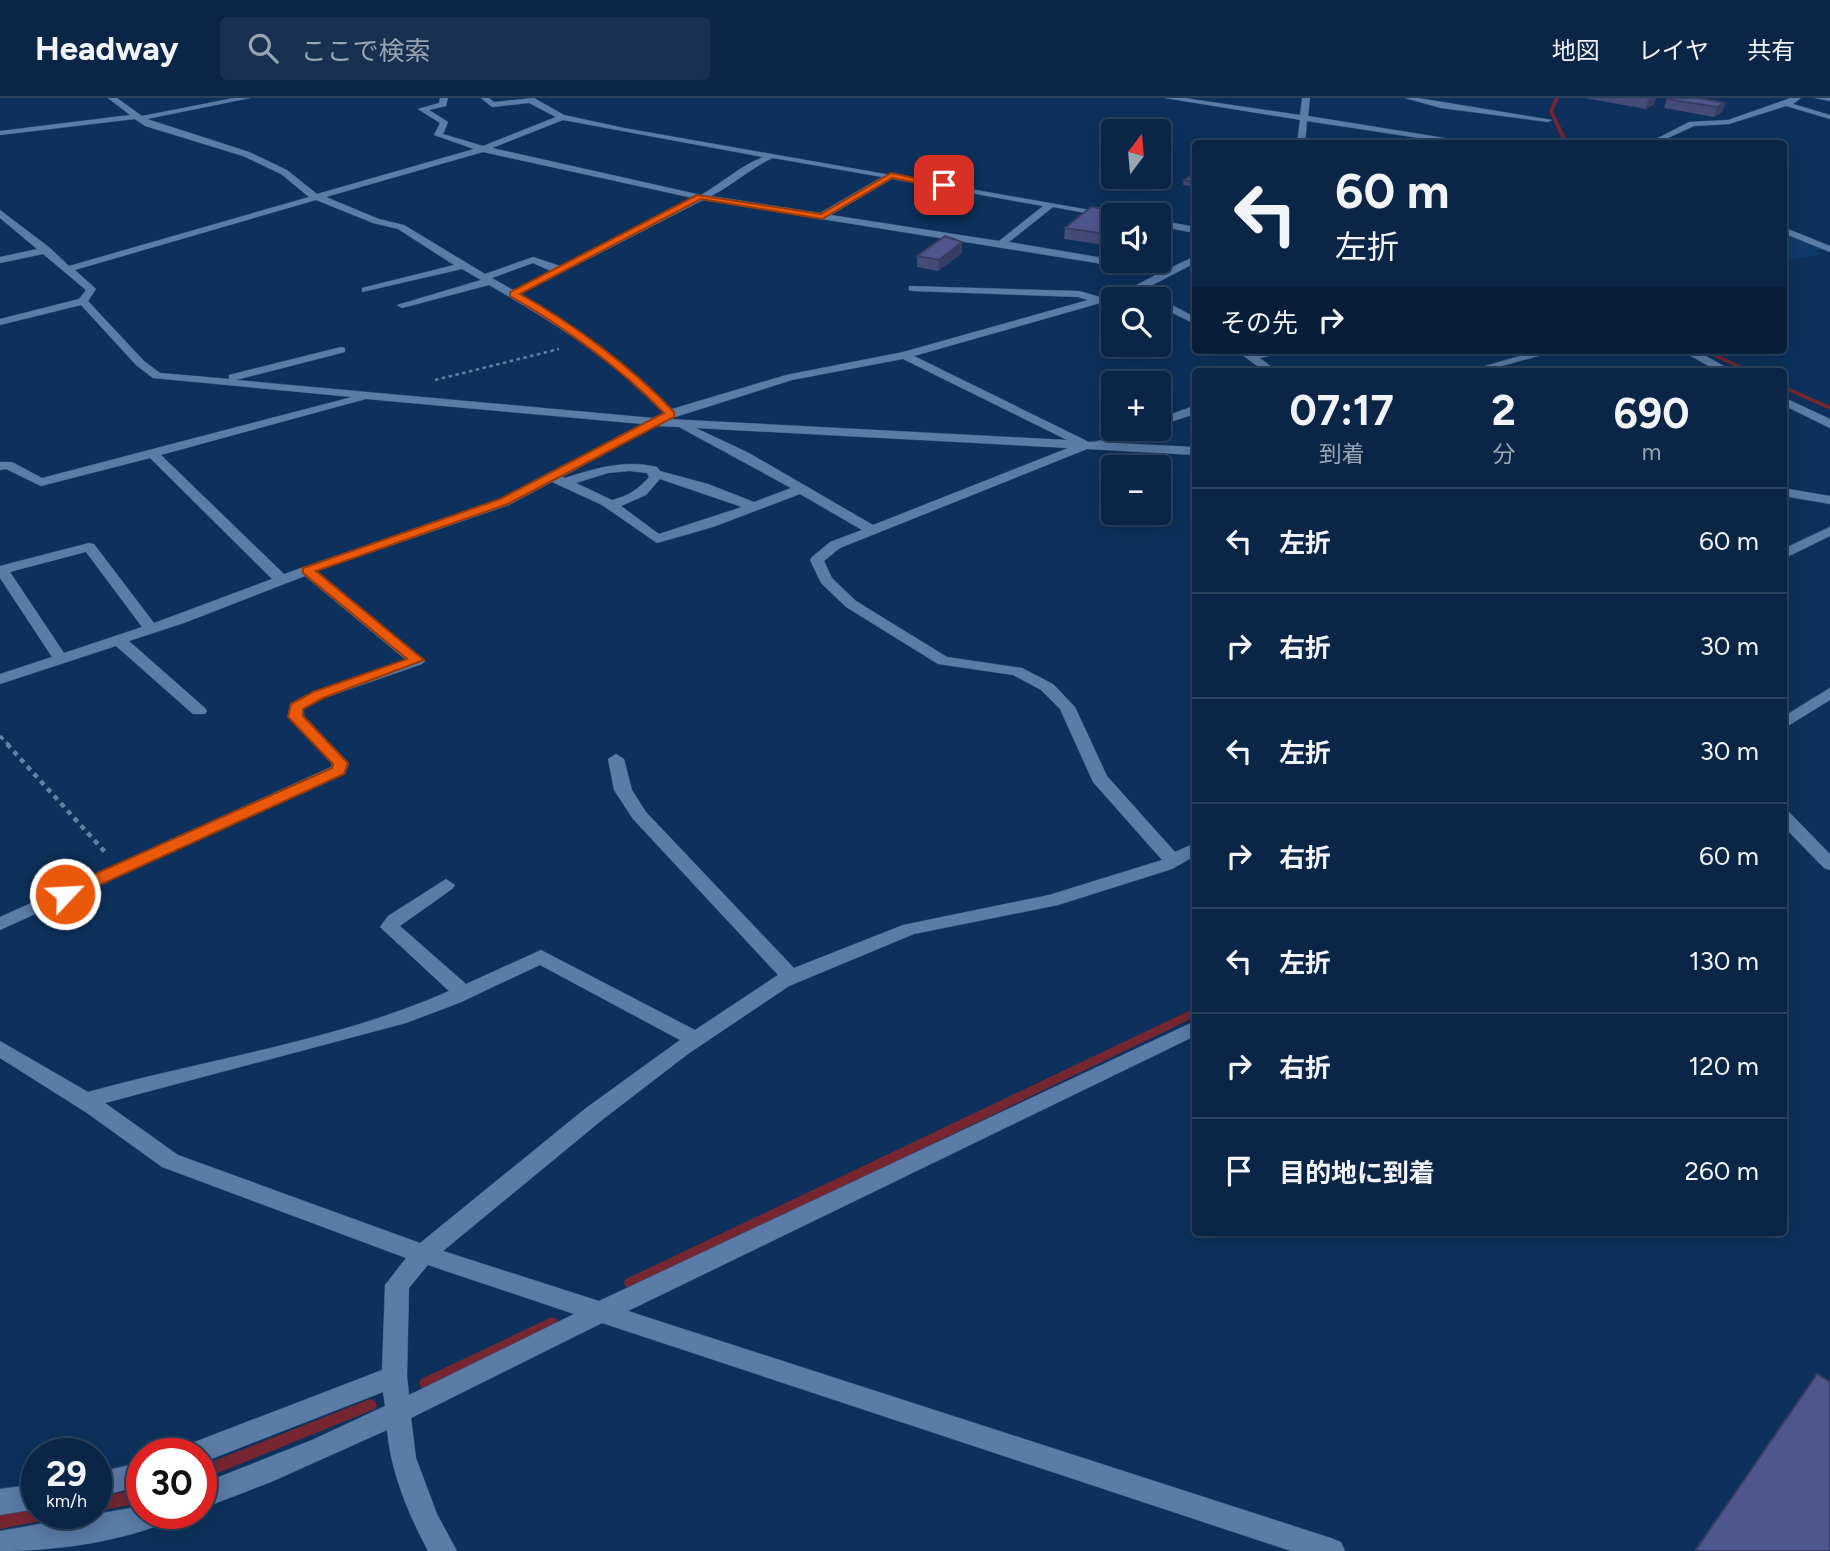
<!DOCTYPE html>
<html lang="ja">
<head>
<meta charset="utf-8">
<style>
	:root { --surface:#0a2545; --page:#183150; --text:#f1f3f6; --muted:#99a5b3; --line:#2a425e }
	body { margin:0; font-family:Figtree,"Noto Sans JP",sans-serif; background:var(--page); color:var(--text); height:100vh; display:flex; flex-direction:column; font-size:26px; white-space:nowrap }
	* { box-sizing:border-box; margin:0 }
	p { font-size:23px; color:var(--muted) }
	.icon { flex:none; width:38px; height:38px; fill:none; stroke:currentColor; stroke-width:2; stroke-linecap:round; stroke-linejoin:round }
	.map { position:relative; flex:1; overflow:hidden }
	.side { position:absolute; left:1192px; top:270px; width:595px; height:868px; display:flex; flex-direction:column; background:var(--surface); border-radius:7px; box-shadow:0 4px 18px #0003,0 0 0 2px var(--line) }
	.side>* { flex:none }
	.guide { position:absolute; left:1192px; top:42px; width:595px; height:214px; border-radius:7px; box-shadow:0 4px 18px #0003,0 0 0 2px var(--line); background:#0a2545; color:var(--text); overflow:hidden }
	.needle { width:46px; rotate:16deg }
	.buttons { position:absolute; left:1101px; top:21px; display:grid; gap:14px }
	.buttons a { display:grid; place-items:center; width:70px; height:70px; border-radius:7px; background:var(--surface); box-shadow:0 4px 18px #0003,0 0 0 2px var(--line); font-size:35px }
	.speed { position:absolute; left:21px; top:1340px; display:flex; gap:14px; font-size:35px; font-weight:700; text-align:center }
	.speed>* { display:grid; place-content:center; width:91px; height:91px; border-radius:50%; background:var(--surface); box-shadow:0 4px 18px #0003,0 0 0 2px var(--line); line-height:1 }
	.speed small { font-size:18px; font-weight:400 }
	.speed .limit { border:10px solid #d22; background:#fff; color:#111 }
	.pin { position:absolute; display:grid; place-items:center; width:60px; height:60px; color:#fff; margin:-30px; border-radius:14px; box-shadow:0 4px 10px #0006 }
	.me { position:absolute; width:77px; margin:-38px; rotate:65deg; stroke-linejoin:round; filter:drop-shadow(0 0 5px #0008) }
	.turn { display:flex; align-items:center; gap:24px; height:147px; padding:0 28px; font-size:32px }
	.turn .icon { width:91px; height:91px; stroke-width:2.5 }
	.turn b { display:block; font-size:49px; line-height:60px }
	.then { display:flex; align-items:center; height:66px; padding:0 28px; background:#0003; gap:14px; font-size:26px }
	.eta { display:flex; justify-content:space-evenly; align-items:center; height:119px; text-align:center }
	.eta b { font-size:42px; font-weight:700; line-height:49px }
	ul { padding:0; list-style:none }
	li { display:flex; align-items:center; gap:21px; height:105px; padding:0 28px; border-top:2px solid var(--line) }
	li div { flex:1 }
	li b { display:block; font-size:26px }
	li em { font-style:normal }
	header { display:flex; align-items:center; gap:42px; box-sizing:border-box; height:98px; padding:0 35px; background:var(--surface); border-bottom:2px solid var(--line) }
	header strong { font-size:33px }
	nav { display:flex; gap:38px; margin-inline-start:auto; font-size:24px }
	.search { width:490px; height:63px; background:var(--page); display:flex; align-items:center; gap:18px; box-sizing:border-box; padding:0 24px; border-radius:7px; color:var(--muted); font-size:26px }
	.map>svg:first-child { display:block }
	.built { fill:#113b6c }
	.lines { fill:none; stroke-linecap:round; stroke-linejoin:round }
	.stream { fill:#752631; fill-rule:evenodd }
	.minor-casing { stroke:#2d4f77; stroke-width:1 }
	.path-far2 { stroke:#6480a3; stroke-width:2.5; stroke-dasharray:3.5 3.5; stroke-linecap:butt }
	.path-far1 { stroke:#6480a3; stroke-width:3.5; stroke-dasharray:4.5 4.5; stroke-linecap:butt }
	.path { stroke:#6480a3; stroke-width:4.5; stroke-dasharray:5 5; stroke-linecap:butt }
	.minor { fill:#5b7ca7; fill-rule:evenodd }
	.wall { fill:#434b79 }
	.shaded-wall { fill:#373d63 }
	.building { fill:#4e578d; stroke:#373d63; stroke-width:2 }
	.route { fill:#ea580c; stroke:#983908; stroke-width:2 }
</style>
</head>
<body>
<header>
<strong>Headway</strong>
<div class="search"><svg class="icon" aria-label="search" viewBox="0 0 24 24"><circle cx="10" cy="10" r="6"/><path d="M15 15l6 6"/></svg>ここで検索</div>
<nav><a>地図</a><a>レイヤ</a><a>共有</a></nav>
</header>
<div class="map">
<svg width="1830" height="1453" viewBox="0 0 1830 1453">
	<rect width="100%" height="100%" fill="#0d315c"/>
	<path class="built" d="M1783,135l46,18 -14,-1 7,4 -39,7z"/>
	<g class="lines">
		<g class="stream">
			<path d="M1555,0h4l-6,13 16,33h-5l-15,-33z"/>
			<path d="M1700,252h8l44,21h-8z"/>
			<path d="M1783,287l47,21v4l-47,-21z"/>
			<path d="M1195,910v9l-559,270 -5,1 -5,-1 -2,-4 2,-4z"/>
			<path d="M552,1219l5,2 2,4 -2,4 -126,60 -5,2 -5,-2 -2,-4 2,-4z"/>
			<path d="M370,1301l5,2 2,4 -2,4 -174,71v-14z"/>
			<path d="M142,1391v14l-46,8v-14z"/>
			<path d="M37,1411v5h16l-2,5 -51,10v-14z"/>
		</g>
		<defs>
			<g id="minor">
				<path d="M108,0h9l25,18 92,-18h16l-103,21 102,33 38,18 30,24 157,-45 -40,-14 6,-12 -22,-14 21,-6 1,-5h8l-2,8 -17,4 19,12 -5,12 40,12 73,-29 -27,-14 -37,4 -11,-9h8l5,4 40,-4 30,17 60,13 494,87h-5v3l-60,-11 -44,35 159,27 27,-13v7l-56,29 -225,64 175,86c17,0 37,-13 60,-13l-34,14 80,4v8l-108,-6 -247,99 -16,13 8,17 24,23 91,56 75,11 31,16 22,23 32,69 68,76 20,-9v13l-23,13 -114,36 -144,29 -125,52 -101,68 -86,66 -159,131 156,50 596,-280v15l-567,275 703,227 10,4 4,9h-54l-689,-228 -191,95 5,40 21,56 20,37h-29c-20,-38 -37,-78 -41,-121l-116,52 -70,27v-25l111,-44 73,-34 -2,-14 -182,71v-9h-21l4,-8 198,-76 3,-85 21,-27 -244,-91 -75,-54 -87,-55v-17l88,51c118,-33 249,-51 361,-101l-69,-64 8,-11 58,-37 9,6 -3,4 -52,37 66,58 75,-34 154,80 83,-55 -145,-156 -19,-29 -6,-31 8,-5 8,5 8,31 14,22 148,156 109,-43 146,-30 113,-35 -69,-78 -33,-73 -19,-19 -28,-15 -75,-11 -92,-57 -25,-24 -11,-23 2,-3 18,-15 32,-12 -62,-36 -87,33 -56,16 -55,-38 -50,-23 -43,23 -192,66 108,90 -3,3 -98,34 -20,11v7l45,47 -4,11 -345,156v-13l331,-150 1,-3 -44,-47 2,-13 22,-12 94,-32 -101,-84 -121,47 -55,18 76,67 2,3 -2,3h-12l-77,-68 -116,38v-10l52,-17 -52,-79v-12l89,-23 5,1 60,79 118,-44 -122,-121 -109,28 -35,-17 -6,1v-8h12l30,16 310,-81 -199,-19 -17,-13 -55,-60 -81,20v-6l79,-20 7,-9 -43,-36 -43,9v-6l37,-8 -37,-31v-8l50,38 19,18 240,-69 -28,-23 -38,-18 -98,-30 -10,-7 -135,16v-4l130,-16zM563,22l200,37c-23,9 -41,26 -62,38l-209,-47zM483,54l210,46 -133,68 -27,-9 -48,17 -81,-49 -25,-6 -53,-22zM773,60l109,19 -62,36 -109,-17c22,-11 39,-28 62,-38zM892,81l151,27 -44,35 -168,-26zM316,102l57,23 25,6 56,36 -92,23v4l100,-23 19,11 -84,25 5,3 87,-23c61,35 126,76 174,128l-10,5 -417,-38 109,-28v-4l-4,-1 -112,28v4l-69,-6 -16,-12 -56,-60 8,-12 -21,-19zM703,102l456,73 -28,15 -31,9 -21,-6 -170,-5v4l4,1 165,6 10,3 -185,52 -117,23 -114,34c-41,-43 -99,-85 -151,-115zM533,165l18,8 -38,19 -21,-12zM903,261l164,81 -398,-21 123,-39zM366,301l276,25 -143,75 -215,75 -123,-119zM657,328l22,1 112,61 -37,14 -46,-18 -48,-13 -3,-4c-32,-8 -61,1 -92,11l-3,-1zM696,330l372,20 -195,77 -124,-72zM630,373l17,2 2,4c-10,12 -21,19 -37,23l-36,-17 32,-10zM660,381l82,28 -83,27 -38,-28 25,-11zM86,454l56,75 -78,26 -54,-81zM540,867l140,75 -94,68 -166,135 -242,-88 -73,-52 301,-80 53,-20zM428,1167l146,49 -165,81 -2,-19 2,-88z"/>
				<path d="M1165,0h19l116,17 2,-17h8l-2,18 174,28h-24l-151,-23 -2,23h-8l3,-24z"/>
				<path d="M1405,0h13l134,22 -4,2 -107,-14z"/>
				<path d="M1791,0h10l-8,6 37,11v4l-44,-13 -57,18 -35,2 -28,13 6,5h-10l-6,-5 33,-17 39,-2z"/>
				<path d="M1815,0h15v3z"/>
				<path d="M1158,122l37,7v6l-37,-7z"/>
				<path d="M1783,129l47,19v6l-47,-19z"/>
				<path d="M1157,201l5,1 33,17v7l-37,-18z"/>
				<path d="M1267,252h28l-35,8 17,13h-13l-23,-17 6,-3z"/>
				<path d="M1541,252h19l-69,19 -6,-3z"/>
				<path d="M1680,252h15l38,21h-15z"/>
				<path d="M1783,299l47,22v9l-47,-23z"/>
				<path d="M1191,309h4v7l-37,12v-7z"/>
				<path d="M1783,390l47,8v8l-47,-8z"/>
				<path d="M1830,429v9l-47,23v-10z"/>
				<path d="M1830,590v12l-47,29v-12z"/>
				<path d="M1783,713l6,1 41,42v16l-6,-2 -41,-42z"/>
				<path d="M142,1364v24l-46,11v-24z"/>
				<path d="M37,1386v25l-37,6v-26z"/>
				<path d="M142,1408v8h26l-3,9c-51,20 -111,28 -165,28v-20z"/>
			</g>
		</defs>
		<use href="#minor" class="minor-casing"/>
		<path class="path-far2" d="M435,282l124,-31"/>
		<path class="path-far1" d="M0,638l9,9"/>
		<path class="path" d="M7,646l98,108"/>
		<use href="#minor" class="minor"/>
	</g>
	<g class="wall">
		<path d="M1584,0h72l-2,6 -8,5z"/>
		<path d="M1667,1l58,4 -3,9 -8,5 -50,-9z"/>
		<path d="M1195,76v13l-12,-2 1,-5z"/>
		<path d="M1113,117v17l-14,12 -35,-5 1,-11z"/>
		<path d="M962,144v11l-24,18 -21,-4v-11z"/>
	</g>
	<g class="shaded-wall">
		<path d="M1651,0h5l-2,6 -8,5 2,-9z"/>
		<path d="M1725,5l-3,9 -8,5 3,-10z"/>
		<path d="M1113,124v10l-14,12v-11z"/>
		<path d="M962,144v11l-24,18 1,-11z"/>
	</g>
	<g class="building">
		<path d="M1668,0h30l27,5 -8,4 -50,-8z"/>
		<path d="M1193,76h2v8l-11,-2z"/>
		<path d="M1091,109l34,5 -4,3h-8v7l-14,11 -34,-5z"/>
		<path d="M945,138l17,6 -23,18 -22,-4z"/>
		<path d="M1817,1276l13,8v169h-135z"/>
	</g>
	<path class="route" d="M891,75l57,12 -4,3 -52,-10 -70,41 -121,-20 -181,95c54,30 112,73 154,118v5l-166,87 -192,67 108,89 -101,38 -20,11v7l45,47 -4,11 -273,124h-12l-2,-4 2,-4 273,-122 1,-4 -45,-47 3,-13 22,-12 94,-33 -104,-86v-5l197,-69 164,-86c-42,-44 -101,-87 -154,-117v-4l187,-97 124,19z"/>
</svg>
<div class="buttons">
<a><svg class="needle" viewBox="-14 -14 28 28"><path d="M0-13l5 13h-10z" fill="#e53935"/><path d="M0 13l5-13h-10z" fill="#99a5b3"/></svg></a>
<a><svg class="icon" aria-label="sound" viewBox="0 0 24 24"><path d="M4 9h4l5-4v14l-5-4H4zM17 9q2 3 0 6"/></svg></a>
<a><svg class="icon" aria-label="search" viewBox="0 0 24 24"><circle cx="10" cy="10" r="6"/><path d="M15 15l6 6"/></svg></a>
<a>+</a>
<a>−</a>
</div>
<div class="speed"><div>29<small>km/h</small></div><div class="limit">30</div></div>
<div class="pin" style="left:944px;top:87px;background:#d93025"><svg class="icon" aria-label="arrive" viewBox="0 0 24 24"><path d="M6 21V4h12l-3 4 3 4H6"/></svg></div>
<svg class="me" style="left:65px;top:796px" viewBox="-20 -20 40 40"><circle r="17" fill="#ea580c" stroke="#fff" stroke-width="3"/><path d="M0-11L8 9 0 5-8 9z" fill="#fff"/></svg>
<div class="guide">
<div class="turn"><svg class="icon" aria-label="left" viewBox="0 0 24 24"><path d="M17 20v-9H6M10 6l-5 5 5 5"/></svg><div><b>60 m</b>左折</div></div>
<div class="then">その先<svg class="icon" aria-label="right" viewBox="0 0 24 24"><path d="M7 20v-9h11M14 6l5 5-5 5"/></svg></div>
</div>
<section class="side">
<div class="eta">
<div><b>07:17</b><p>到着</p></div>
<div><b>2</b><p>分</p></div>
<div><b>690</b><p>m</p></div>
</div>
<ul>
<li><svg class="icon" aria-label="left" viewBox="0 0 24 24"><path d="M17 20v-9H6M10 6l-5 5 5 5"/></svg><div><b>左折</b></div><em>60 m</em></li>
<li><svg class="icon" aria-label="right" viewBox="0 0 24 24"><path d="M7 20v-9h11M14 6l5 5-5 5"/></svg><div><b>右折</b></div><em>30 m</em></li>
<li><svg class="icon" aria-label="left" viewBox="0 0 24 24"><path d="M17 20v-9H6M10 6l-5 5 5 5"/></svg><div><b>左折</b></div><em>30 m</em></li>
<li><svg class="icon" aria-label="right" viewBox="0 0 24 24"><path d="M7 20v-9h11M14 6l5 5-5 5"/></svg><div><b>右折</b></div><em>60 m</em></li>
<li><svg class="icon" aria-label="left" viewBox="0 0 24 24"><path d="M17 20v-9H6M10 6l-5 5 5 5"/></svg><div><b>左折</b></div><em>130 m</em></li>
<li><svg class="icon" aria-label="right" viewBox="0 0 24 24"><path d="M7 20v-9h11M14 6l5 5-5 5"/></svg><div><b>右折</b></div><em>120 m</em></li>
<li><svg class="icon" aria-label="arrive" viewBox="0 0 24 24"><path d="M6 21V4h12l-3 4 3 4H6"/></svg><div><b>目的地に到着</b></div><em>260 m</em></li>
</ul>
</section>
</div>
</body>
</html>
